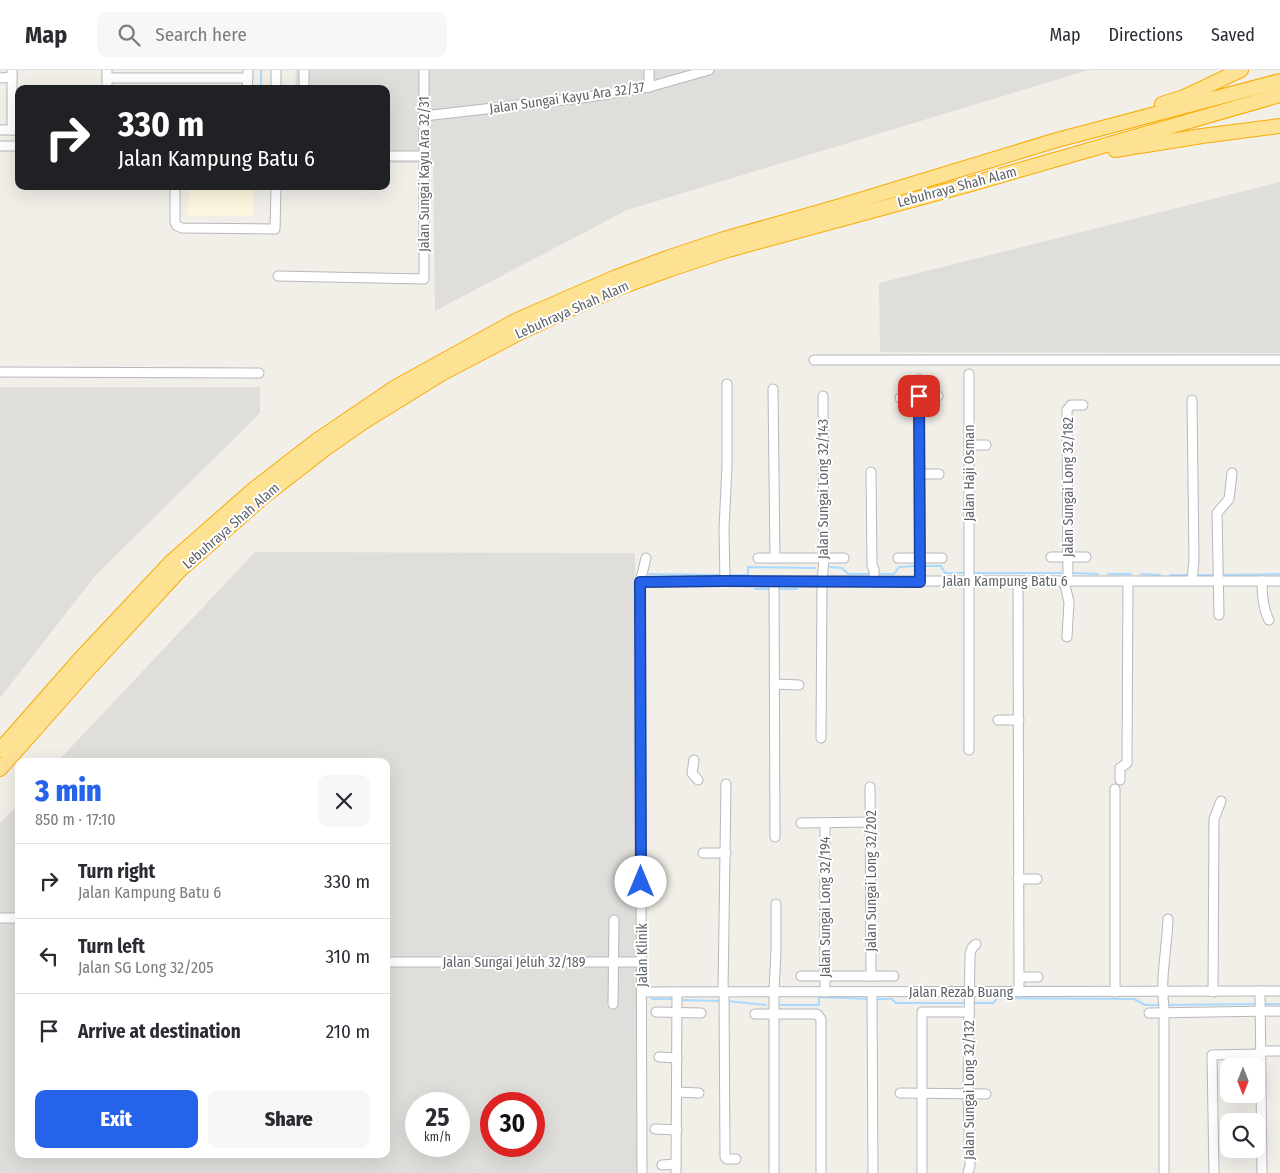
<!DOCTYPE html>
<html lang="en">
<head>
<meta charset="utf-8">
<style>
	:root { --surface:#fff; --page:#f7f7f7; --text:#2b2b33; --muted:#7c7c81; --line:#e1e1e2; --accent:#2563eb }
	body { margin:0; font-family:"Fira Sans Condensed",sans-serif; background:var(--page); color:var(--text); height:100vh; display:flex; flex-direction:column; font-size:19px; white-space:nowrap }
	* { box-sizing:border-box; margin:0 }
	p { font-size:16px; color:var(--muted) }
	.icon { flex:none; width:28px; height:28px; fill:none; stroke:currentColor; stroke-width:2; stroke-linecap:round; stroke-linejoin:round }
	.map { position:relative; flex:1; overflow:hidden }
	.sheet { position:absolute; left:15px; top:688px; width:375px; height:400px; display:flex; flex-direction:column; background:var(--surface); border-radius:10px; box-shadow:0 5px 20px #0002 }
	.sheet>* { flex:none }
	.top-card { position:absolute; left:15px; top:15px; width:375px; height:105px; border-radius:10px; box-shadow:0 5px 20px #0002; background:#202124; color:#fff; overflow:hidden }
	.needle { width:32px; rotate:180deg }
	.fabs { position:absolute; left:1220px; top:988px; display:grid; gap:10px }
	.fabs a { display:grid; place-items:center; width:45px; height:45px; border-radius:10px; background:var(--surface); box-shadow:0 5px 20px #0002; font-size:25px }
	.speed { position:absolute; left:405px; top:1022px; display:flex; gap:10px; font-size:25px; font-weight:700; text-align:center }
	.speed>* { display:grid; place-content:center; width:65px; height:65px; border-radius:50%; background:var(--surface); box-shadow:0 5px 20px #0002; line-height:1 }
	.speed small { font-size:12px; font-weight:400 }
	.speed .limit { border:8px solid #d22; background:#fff; color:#111 }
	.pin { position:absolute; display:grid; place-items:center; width:42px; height:42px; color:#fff; margin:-21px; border-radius:10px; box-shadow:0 2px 8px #0006 }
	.me { position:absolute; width:55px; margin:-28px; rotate:0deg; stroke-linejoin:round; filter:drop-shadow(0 0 4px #0008) }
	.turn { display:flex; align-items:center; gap:18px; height:105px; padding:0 20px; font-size:22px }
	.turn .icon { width:65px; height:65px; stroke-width:2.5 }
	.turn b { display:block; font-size:35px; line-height:42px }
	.round { display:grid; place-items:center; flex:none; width:52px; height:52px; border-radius:10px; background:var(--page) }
	.head { display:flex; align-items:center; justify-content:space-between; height:85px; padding:0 20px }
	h1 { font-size:30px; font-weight:800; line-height:38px; color:var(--accent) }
	.primary-button { display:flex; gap:10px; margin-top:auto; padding:10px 20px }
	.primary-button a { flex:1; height:58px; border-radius:10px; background:var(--accent); color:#fff; font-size:20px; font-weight:800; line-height:58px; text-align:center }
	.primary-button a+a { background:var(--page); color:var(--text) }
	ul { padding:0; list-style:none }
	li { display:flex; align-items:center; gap:15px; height:75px; padding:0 20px; border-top:1px solid var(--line) }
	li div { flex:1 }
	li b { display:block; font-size:19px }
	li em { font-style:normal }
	header { display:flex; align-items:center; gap:30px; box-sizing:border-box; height:70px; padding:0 25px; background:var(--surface); border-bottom:1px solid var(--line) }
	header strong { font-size:24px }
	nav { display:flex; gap:28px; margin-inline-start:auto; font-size:18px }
	.search { width:350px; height:45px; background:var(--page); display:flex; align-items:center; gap:12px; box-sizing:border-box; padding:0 18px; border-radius:10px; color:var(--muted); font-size:19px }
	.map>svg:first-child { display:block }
	.commercial { fill:#fef7e0 }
	.industrial { fill:#e0deda; fill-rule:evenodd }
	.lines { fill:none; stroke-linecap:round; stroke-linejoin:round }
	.stream { stroke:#aadaff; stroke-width:2 }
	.minor-casing { stroke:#b5b8bc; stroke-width:11 }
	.highway-casing { stroke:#f9ab00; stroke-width:16 }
	.minor { stroke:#fff; stroke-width:9 }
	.highway { stroke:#fde293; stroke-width:14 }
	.route-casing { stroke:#184099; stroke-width:12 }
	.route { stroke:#2563eb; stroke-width:9 }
	.labels { text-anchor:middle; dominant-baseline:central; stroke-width:4; stroke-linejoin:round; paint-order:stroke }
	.street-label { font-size:14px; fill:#5f6368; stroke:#fff }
</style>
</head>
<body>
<header>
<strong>Map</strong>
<div class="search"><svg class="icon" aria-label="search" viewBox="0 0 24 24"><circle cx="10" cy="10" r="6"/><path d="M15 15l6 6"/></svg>Search here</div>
<nav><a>Map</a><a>Directions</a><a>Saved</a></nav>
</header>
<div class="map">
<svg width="1280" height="1103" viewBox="0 0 1280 1103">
	<rect width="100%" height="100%" fill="#f1efe8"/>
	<path class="commercial" d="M189,116h64v30h-65z"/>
	<g class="industrial">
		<path d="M296,0h793l-462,140 -192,101 -2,-148h-47v-74h-91z"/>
		<path d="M1280,112v171l-400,-1 -1,-69z"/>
		<path d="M0,317h260v26l-165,163 -95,122z"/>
		<path d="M255,482l380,1 3,620h-638v-350l19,-20v351h367v-393h-328zM416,1034h43v42h-43zM491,1034h43v42h-43z"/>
	</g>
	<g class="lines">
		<g class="stream">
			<path d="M261,19v-19"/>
			<path d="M924,496h17l4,7h22"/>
			<path d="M830,497l12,1 6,6h22"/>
			<path d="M972,503h89"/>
			<path d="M1074,503l24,1"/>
			<path d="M649,504l73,1"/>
			<path d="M877,504h17l5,-7 17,-1"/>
			<path d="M1108,504h23"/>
			<path d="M1141,504l19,1"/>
			<path d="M727,505h21v-8l67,1"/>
			<path d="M1170,505h18"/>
			<path d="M1198,505h15"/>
			<path d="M1223,505l57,-1"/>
			<path d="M755,519h17"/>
			<path d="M776,519h21"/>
			<path d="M652,929h23"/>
			<path d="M874,929h18l4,4h69"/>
			<path d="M679,930l43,1"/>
			<path d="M727,931l39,4"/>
			<path d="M972,933h21l5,-5 136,1 11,6h16"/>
			<path d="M1263,934h17"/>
			<path d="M779,935h40v-8l50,2"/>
			<path d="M1166,935l92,-1"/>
		</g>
		<defs>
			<g id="minor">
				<path d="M304,0v19"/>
				<path d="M649,0v17"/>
				<path d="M0,8l12,-1"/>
				<path d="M107,8h141"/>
				<path d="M107,19v-19"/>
				<path d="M247,19l1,-19"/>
				<path d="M276,19v-19"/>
				<path d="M424,46l165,-19 60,-10 60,-17"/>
				<path d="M0,60h19"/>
				<path d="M12,60v-60"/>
				<path d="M0,76h19"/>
				<path d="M386,86h38"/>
				<path d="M175,116v36l2,4 5,2 93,1 1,-43"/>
				<path d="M278,206l146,3v-209"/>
				<path d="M814,290h466"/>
				<path d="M0,302l259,1"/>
				<path d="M969,304v376"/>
				<path d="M919,309l1,203"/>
				<path d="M773,319l2,169"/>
				<path d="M919,326h19"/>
				<path d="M900,328h19"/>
				<path d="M969,375h17"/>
				<path d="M871,402l1,94 2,3v13"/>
				<path d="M920,404h19"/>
				<path d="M1051,487h35"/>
				<path d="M758,488h86"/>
				<path d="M898,488h44"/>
				<path d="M725,511l-1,-52 3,-63v-82"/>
				<path d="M774,511l1,256"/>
				<path d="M1018,511l1,411"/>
				<path d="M1064,511l5,21 -2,35"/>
				<path d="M1068,511l-1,-171 4,-5h12"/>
				<path d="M1192,511l2,-21 -2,-160"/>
				<path d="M1262,511c0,12 1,28 7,39"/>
				<path d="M640,512l85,-1h555"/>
				<path d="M1219,545l-2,-102 12,-14 3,-26"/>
				<path d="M774,614l25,1"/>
				<path d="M998,650h21"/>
				<path d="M821,668l1,-156 2,-23 -1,-163"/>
				<path d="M694,690l-2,13 6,7"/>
				<path d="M1120,710v-12l7,-5 1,-182"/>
				<path d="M870,717l1,189"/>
				<path d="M1115,719v203"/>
				<path d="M801,753l70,-1"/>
				<path d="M825,753v169"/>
				<path d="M703,783h23"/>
				<path d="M1018,809h19"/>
				<path d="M0,848h19"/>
				<path d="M386,892h256"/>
				<path d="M801,906h93"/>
				<path d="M1019,907h19"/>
				<path d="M1260,921l2,182"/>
				<path d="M642,922l638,-1"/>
				<path d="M723,922l3,-208"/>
				<path d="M724,922l1,165 2,2h9"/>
				<path d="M872,922l1,181"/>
				<path d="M1213,922l1,-173 7,-18"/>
				<path d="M613,934l1,-84"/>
				<path d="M656,942l45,1"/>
				<path d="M1149,943l131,-2"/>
				<path d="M755,944h62l4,5v154"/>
				<path d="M1261,981h19"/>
				<path d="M659,987l18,1"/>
				<path d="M677,1022l22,1"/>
				<path d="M900,1023l86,1"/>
				<path d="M655,1059l22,1"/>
				<path d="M662,1095l14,-1"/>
				<path d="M642,1103l-2,-591 6,-24"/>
				<path d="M676,1103l1,-181"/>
				<path d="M774,1103v-181l2,-42v-46"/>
				<path d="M922,1103v-161h47"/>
				<path d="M968,1103l2,-7 -2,-72 2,-140 2,-6 4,-4"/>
				<path d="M1164,1103v-166c-4,-30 3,-58 4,-88"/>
				<path d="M1214,1103l-2,-118 49,-1"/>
			</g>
			<g id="highway">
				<path d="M1162,34l22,-7 57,-27"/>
				<path d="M1115,80l87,-14 78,-10"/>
				<path d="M0,680l79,-90 92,-98 83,-73 62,-48 78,-53 123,-68 99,-43 51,-19 57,-19 113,-32 220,-67 223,-59"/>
				<path d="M0,699l86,-97 94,-102 82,-72 63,-49 37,-26 79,-49 80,-42 43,-20 57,-25 50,-18 57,-19 243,-66 309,-89"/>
			</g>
		</defs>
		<use href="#minor" class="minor-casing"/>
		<use href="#highway" class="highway-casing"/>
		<use href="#minor" class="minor"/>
		<use href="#highway" class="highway"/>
	</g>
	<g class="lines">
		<defs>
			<path id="route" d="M641,812l-1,-300 85,-1 195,1 -1,-186"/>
		</defs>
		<use href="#route" class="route-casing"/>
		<use href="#route" class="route"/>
	</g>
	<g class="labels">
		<g class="street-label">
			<text transform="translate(567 28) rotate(-8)">Jalan Sungai Kayu Ara 32/37</text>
			<text transform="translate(424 104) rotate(-90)">Jalan Sungai Kayu Ara 32/31</text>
			<text transform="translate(957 117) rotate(-15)">Lebuhraya Shah Alam</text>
			<text transform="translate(572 240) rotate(-24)">Lebuhraya Shah Alam</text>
			<text transform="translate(969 403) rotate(-90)">Jalan Haji Osman</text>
			<text transform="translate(1068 417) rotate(-90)">Jalan Sungai Long 32/182</text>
			<text transform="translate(823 419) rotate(-90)">Jalan Sungai Long 32/143</text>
			<text transform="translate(231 456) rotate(-41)">Lebuhraya Shah Alam</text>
			<text x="1005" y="511">Jalan Kampung Batu 6</text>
			<text transform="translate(871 811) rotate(-90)">Jalan Sungai Long 32/202</text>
			<text transform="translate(825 837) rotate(-90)">Jalan Sungai Long 32/194</text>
			<text transform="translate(642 885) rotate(-90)">Jalan Klinik</text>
			<text x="514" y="892">Jalan Sungai Jeluh 32/189</text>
			<text x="961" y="922">Jalan Rezab Buang</text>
			<text transform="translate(969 1020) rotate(-90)">Jalan Sungai Long 32/132</text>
		</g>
	</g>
</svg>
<div class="fabs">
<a><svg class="needle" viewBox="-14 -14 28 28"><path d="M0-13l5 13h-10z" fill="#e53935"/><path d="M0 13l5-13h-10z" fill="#7c7c81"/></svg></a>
<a><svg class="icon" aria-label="search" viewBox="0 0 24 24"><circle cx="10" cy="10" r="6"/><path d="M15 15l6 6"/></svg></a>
</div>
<div class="speed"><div>25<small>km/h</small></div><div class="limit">30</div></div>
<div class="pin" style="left:919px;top:326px;background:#d93025"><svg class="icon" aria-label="arrive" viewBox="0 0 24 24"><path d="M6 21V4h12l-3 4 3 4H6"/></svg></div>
<svg class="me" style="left:641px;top:812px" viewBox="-20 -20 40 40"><circle r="19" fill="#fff"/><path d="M0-13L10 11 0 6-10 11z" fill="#2563eb"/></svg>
<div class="top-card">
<div class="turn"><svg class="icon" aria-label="right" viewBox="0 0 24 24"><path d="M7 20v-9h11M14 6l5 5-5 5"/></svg><div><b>330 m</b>Jalan Kampung Batu 6</div></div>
</div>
<section class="sheet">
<div class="head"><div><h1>3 min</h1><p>850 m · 17:10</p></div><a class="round"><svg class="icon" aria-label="close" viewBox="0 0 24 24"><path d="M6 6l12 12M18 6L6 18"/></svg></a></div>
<ul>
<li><svg class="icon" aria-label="right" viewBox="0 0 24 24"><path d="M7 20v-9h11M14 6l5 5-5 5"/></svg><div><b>Turn right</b><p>Jalan Kampung Batu 6</p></div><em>330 m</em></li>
<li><svg class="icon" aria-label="left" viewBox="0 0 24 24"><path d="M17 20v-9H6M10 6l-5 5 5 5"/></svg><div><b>Turn left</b><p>Jalan SG Long 32/205</p></div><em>310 m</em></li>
<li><svg class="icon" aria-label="arrive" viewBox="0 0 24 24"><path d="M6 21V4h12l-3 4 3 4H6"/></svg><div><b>Arrive at destination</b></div><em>210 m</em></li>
</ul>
<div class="primary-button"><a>Exit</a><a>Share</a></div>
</section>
</div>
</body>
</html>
